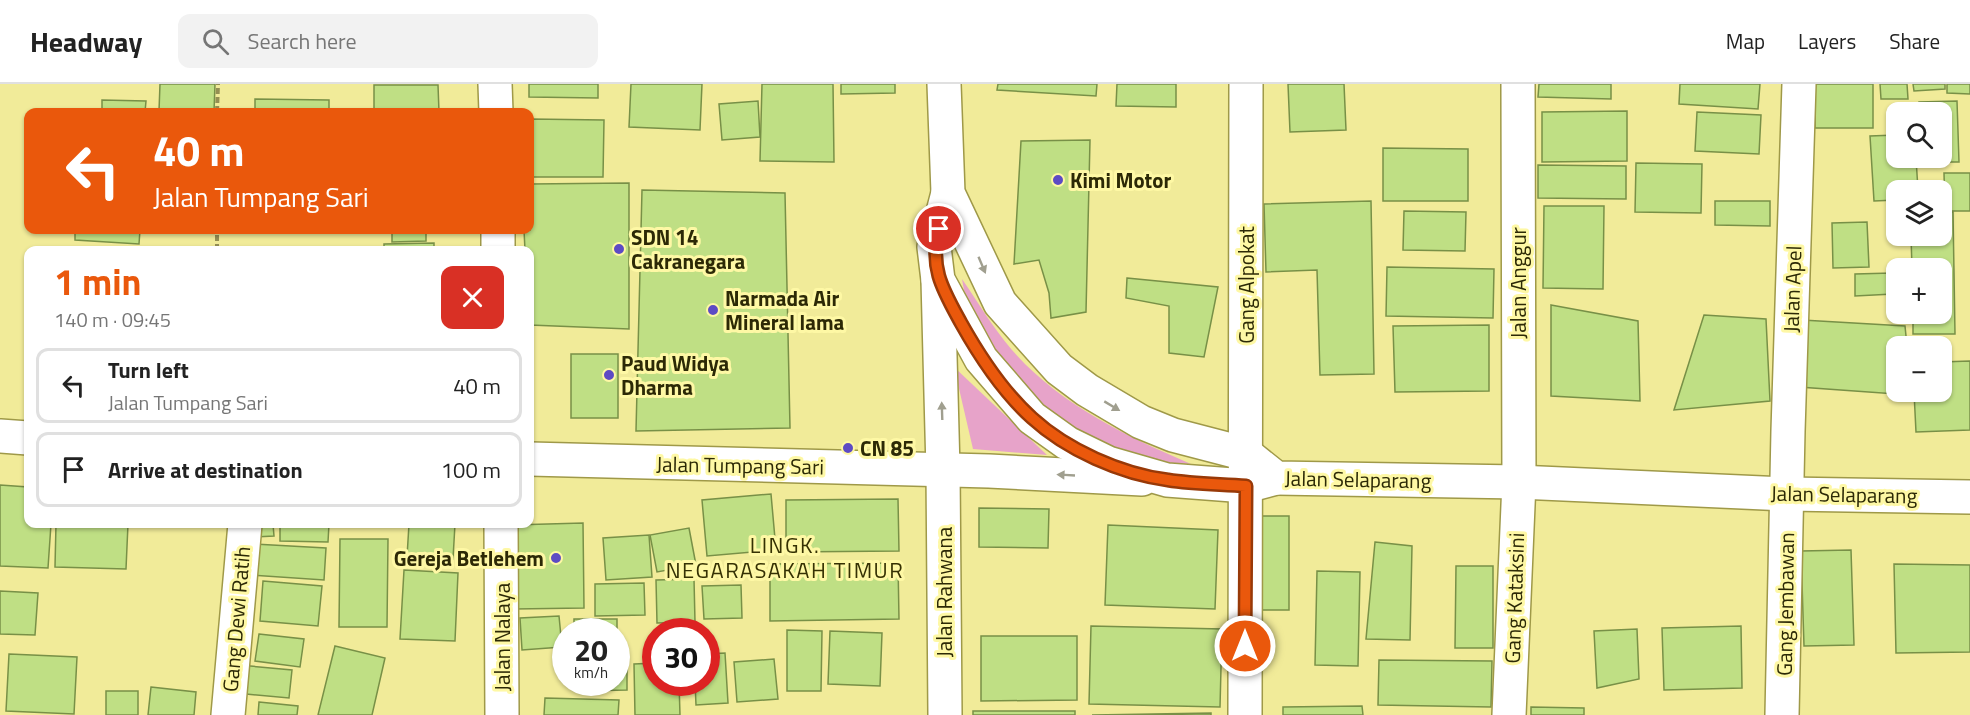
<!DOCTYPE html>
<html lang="en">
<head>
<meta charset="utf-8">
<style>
	:root { --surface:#fff; --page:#f2f2f2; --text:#222; --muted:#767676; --line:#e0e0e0; --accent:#ea580c }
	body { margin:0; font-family:"Titillium Web",sans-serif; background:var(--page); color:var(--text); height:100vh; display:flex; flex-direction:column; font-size:22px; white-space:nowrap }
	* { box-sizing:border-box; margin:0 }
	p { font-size:20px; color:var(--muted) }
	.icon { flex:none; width:33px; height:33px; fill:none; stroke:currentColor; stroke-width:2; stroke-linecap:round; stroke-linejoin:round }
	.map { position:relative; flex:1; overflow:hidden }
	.side { position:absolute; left:24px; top:162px; width:510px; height:282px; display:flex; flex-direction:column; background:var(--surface); border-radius:12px; box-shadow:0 2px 4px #0004 }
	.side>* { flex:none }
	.banner { position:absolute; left:24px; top:24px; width:510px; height:126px; border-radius:12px; box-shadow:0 2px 4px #0004; background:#ea580c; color:#fff; overflow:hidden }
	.tools { position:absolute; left:1886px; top:18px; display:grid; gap:12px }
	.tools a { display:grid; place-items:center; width:66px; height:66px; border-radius:12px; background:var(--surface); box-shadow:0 2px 4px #0004; font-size:30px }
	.speed { position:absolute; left:552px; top:534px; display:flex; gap:12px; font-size:30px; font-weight:700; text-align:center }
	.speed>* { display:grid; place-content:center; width:78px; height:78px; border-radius:50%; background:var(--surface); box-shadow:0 2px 4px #0004; line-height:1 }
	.speed small { font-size:15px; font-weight:400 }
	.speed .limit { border:9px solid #d22; background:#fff; color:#111 }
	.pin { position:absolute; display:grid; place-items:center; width:51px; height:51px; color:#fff; margin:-26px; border:3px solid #fff; border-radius:50%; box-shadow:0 2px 6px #0007 }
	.me { position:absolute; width:66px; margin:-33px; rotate:0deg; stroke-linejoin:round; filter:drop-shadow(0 0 4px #0008) }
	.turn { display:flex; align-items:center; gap:21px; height:126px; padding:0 30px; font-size:27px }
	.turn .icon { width:78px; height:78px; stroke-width:2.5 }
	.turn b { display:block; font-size:42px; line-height:51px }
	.round { display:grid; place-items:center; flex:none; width:63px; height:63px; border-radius:12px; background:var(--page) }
	.overview { display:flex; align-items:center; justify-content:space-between; height:102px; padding:0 30px }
	h1 { font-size:36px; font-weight:700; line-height:45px; color:var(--accent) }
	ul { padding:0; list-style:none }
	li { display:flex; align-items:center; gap:18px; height:75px; margin:0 12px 9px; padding:0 18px; border:3px solid var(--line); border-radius:12px }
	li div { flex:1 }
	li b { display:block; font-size:22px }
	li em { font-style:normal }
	header { display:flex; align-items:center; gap:36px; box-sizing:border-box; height:84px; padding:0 30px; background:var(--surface); border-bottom:2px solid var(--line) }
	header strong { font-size:28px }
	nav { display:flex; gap:33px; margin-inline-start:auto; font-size:21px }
	.search { width:420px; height:54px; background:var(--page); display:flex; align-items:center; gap:15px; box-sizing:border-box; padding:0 21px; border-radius:12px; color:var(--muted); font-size:22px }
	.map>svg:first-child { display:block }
	.green { fill:#e7a3c9 }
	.building { fill:#bfdf84; stroke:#789047; stroke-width:1.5 }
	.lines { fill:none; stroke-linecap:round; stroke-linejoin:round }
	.minor-casing { stroke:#9f9948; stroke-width:36 }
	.tertiary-casing { stroke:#9f9948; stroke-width:36 }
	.secondary-casing { stroke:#9f9948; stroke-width:36 }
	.primary-casing { stroke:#9f9948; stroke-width:36 }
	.path { stroke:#948f53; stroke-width:4; stroke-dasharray:6 3; stroke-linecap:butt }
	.minor { stroke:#fff; stroke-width:33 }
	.tertiary { stroke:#fff; stroke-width:33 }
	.secondary { stroke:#fff; stroke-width:33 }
	.primary { stroke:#fff; stroke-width:33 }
	.oneway { fill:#a09f8f }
	.route-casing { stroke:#983908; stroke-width:15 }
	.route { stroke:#ea580c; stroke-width:10 }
	.poi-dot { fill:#5d4bc4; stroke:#fef8a5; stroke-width:2 }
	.labels { text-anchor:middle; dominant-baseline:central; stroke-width:6; stroke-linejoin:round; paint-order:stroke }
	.poi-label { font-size:21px; font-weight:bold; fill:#2c2906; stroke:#fef8a5; text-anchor:start }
	.street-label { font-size:21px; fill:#2c2906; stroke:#fef8a5 }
	.neighbourhood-label { font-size:22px; letter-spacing:1.5px; fill:#353103; stroke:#fef8a5 }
</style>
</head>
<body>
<header>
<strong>Headway</strong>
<div class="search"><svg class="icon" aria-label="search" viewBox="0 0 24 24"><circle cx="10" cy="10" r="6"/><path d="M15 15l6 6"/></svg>Search here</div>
<nav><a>Map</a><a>Layers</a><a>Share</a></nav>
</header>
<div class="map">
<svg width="1970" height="631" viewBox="0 0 1970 631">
	<rect width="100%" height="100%" fill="#f1eb99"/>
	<g class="green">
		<path d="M962,195c16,23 31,49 50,71 47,54 114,86 179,114l-55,-3 -34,-13 -73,-48 -30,-38 -34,-66z"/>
		<path d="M954,283l93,88 -74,-6z"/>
	</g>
	<g class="building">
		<path d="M160,0h55l-1,28 -55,-1z"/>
		<path d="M529,0h69v14l-69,-1z"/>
		<path d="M631,0h71l-2,46 -71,-3z"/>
		<path d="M762,0h71l1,78 -74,-1z"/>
		<path d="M841,0h54v9l-54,1z"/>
		<path d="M998,0h99l-1,12 -99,-6z"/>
		<path d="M1117,0h59v23l-60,-1z"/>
		<path d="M1288,0h56l2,46 -56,2z"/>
		<path d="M1539,0h72v15l-73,-2z"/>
		<path d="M1680,0h80l-2,25 -79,-5z"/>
		<rect x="1815" y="0" width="58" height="44"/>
		<path d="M1880,0h27l1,15h-27z"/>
		<path d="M1913,0h32v5l-31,2z"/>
		<path d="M1947,0h23v10l-23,-1z"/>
		<path d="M374,1h64l1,27h-65z"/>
		<path d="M255,15l74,1v12h-74z"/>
		<path d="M102,16l44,1 -1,11h-43z"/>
		<path d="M758,17l2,36 -38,3 -3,-36z"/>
		<path d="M1957,17l2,61h-39v-4h21v-46h-22v-10z"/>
		<path d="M1627,27v50l-85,1v-50z"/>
		<path d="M1697,28l64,3 -2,39 -64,-3z"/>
		<path d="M530,35l74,1 -1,57h-73z"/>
		<path d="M1896,51v23h20l2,32h-22v10l-22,1 -4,-65z"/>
		<path d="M1090,56l-4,172 -35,6 -2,-25 -10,-33 -25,4 7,-123z"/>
		<path d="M1383,64l85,1v52h-85z"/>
		<path d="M1636,79l66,1 -1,49 -66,-1z"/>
		<path d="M1538,81l88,1v33l-88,-1z"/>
		<path d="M1944,89h26v38h-25z"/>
		<path d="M629,99v146l-99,-4v-75h-5l-1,-20h6v-46z"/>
		<path d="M642,106l143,3 5,235 -154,3z"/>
		<path d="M1371,117l3,173 -54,1 -3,-105 -51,2 -2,-68z"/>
		<path d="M1715,117h55v25l-55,-1z"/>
		<path d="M1544,122h60l-1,83 -60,-1z"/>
		<path d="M1404,127l62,1 -1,39 -62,-1z"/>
		<path d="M1941,128h12l2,122h-42v-20h28v-46h-29l-1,-32h30z"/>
		<path d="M1867,138l2,45 -36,1 -1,-45z"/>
		<path d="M75,146h65l-1,14 -64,-4z"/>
		<path d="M392,146h34v11l-34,1z"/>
		<path d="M434,159v7h-50v-6z"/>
		<path d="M1387,183l107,2 -1,49 -107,-2z"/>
		<path d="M1892,189l1,21 -38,2v-22z"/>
		<path d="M1127,194l91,9 -14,70 -35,-4v-47l-43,-8z"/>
		<path d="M1551,221l87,16 2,80 -89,-5z"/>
		<path d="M1704,231l62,4 4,82 -96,9z"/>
		<path d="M1802,236l103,6 2,20h-11v46h14v3l-111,-8z"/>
		<path d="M1489,241v66l-94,1 -2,-66z"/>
		<rect x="571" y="270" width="47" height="64"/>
		<path d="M1970,277v69l-54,2 -2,-40h27v-30z"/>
		<path d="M0,401l28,2v37h23l-3,44 -48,-2z"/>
		<path d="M771,410l5,56 -69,6 -5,-56z"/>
		<path d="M898,415l1,52 -113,1v-52z"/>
		<path d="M979,424l70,1 -1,39 -69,-1z"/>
		<rect x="1256" y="432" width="33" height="94"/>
		<path d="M583,439l1,85 -70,1 -2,-84z"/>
		<path d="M56,440h72l-2,45 -71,-2z"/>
		<path d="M251,440h22l1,12 -22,1z"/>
		<path d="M280,440h49l-1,18 -48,-1z"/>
		<path d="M409,440h46l-2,35 -46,-2z"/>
		<path d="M1108,441l110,5 -3,79 -110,-4z"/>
		<path d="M689,444l7,37 -39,7 -7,-37z"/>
		<path d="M649,451l3,42 -46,3 -3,-42z"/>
		<path d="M340,455h48l-1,88h-48z"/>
		<path d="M1375,458l37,4 -2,94 -44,-1z"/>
		<path d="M254,460l72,4 -2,32 -73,-5z"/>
		<path d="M1851,466l3,95 -50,1 -3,-95z"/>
		<path d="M898,479l1,56 -129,2v-57z"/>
		<path d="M1894,480l76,1v87l-74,1z"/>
		<path d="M1456,482h37v82h-38z"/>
		<path d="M404,486l54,3 -3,68 -55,-2z"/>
		<path d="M1317,487l43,1 -2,94 -43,-1z"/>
		<path d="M694,495l1,43 -38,1 -1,-43z"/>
		<path d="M263,497l59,5 -4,40 -58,-5z"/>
		<path d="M644,499l1,32 -50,1v-32z"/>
		<path d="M741,501l1,33 -38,1 -2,-33z"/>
		<path d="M0,507l38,2 -3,42 -35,-1z"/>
		<path d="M559,532l3,31 -40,3 -2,-32z"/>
		<path d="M574,535h43v36l-1,-23h-42z"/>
		<path d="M1091,542l131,3 -2,78 -131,-3z"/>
		<path d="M1741,542l1,62 -78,2 -2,-62z"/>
		<path d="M1637,545l2,50 -42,9 -3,-57z"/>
		<path d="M787,546l35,1 -1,60h-34z"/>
		<path d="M830,547l52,2 -2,53 -52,-2z"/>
		<path d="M259,550l45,5 -4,28 -45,-6z"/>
		<path d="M981,552h96v64l-96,1z"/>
		<path d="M335,562l50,12 -13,57h-54z"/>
		<path d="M725,569l3,50 -32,2 -1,-23h11v-28z"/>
		<path d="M9,570l68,3 -3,57 -68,-3z"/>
		<path d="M774,575l4,40 -41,3 -3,-40z"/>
		<path d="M1379,576l113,1 -1,46 -113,-2z"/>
		<path d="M616,577h11v29l-46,1v-9h35z"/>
		<path d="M656,579v19h23l1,33h-45l-1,-51z"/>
		<path d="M239,581l53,5 -3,28 -53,-5z"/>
		<path d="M151,603l45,5 -2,23h-46z"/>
		<rect x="106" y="607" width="32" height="24"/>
		<path d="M545,614l74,2 -1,15h-74z"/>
		<path d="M259,618l39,4 -1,9h-39z"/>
		<path d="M1362,622l1,9h-80v-8z"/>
		<path d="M1531,623l53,1v7h-53z"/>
		<rect x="973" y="627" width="102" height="4"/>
		<path d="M1211,629v2h-119z"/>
	</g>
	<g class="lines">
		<defs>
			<g id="minor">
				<path d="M495,0l1,28"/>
				<path d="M498,146v20"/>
				<path d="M501,440l1,191"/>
				<path d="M228,631l17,-191"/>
				<path d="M1245,631l1,-631"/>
				<path d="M1509,631l10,-233 -1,-398"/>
				<path d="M1782,631l6,-284 11,-347"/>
			</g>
			<path id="tertiary" d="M943,386l2,245"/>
			<g id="secondary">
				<path d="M938,196l5,190"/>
				<path d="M0,352l28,2"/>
				<path d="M530,375l459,12 153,8"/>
			</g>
			<g id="primary">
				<path d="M944,0l4,109 52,110 59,66 28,21 54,32 32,13 73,19 30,24 243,4 268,12 183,3"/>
				<path d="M948,109l-14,54 4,33 43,79 51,59 35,25 41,20 59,17 79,6 30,-8"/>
			</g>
		</defs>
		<use href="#minor" class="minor-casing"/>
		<use href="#tertiary" class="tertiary-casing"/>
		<use href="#secondary" class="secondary-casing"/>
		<use href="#primary" class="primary-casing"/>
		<g class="path">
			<path d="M217,28l1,-28"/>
			<path d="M217,166v-20"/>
		</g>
		<use href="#minor" class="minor"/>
		<use href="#tertiary" class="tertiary"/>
		<use href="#secondary" class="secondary"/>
		<use href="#primary" class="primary"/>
	</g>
	<defs><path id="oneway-solid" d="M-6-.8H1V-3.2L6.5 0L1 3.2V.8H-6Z" transform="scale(1.5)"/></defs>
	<g class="oneway">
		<use href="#oneway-solid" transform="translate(982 181) rotate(67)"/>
		<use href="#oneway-solid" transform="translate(1112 322) rotate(31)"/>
		<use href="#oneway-solid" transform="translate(942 327) rotate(-92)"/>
		<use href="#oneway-solid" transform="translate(1066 391) rotate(-177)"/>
	</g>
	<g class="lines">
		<defs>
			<path id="route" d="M939,145c-10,39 4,61 22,94 19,34 42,69 71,95 35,32 89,56 136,62 25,4 52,4 78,6l-1,160"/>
		</defs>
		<use href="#route" class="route-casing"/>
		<use href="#route" class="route"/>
	</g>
	<g class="poi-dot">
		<circle cx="1058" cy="96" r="6"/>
		<circle cx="619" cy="165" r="6"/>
		<circle cx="713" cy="226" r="6"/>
		<circle cx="609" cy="291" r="6"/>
		<circle cx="848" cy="364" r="6"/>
		<circle cx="556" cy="474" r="6"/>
	</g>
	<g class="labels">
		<g class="poi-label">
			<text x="1070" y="96">Kimi Motor</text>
			<text x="631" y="153">SDN 14<tspan x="631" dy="24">Cakranegara</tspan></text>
			<text x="725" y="214">Narmada Air<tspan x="725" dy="24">Mineral lama</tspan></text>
			<text x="621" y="279">Paud Widya<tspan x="621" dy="24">Dharma</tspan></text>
			<text x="860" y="364">CN 85</text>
			<text x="544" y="474" text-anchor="end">Gereja Betlehem</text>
		</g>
		<g class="street-label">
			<text transform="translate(1518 199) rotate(-90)">Jalan Anggur</text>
			<text transform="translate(1246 201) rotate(-90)">Gang Alpokat</text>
			<text transform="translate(1792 205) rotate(-88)">Jalan Apel</text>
			<text transform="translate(740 381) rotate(1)">Jalan Tumpang Sari</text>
			<text transform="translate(1358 395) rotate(1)">Jalan Selaparang</text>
			<text transform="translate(1844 410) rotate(1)">Jalan Selaparang</text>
			<text transform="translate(944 508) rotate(-90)">Jalan Rahwana</text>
			<text transform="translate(1514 514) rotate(-88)">Gang Kataksini</text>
			<text transform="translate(1785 520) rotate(-89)">Gang Jembawan</text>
			<text transform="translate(236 535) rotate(-85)">Gang Dewi Ratih</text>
			<text transform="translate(502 553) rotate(-90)">Jalan Nalaya</text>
		</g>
		<g class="neighbourhood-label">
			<text x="785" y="461">LINGK.<tspan x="785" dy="25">NEGARASAKAH TIMUR</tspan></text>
		</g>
	</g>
</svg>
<div class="tools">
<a><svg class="icon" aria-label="search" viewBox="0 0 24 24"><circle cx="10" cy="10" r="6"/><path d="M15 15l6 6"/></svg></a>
<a><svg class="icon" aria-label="layers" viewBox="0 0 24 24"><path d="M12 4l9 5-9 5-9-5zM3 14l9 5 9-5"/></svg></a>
<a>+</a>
<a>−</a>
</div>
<div class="speed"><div>20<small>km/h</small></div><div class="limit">30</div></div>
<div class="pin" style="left:939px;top:145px;background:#d93025"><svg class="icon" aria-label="arrive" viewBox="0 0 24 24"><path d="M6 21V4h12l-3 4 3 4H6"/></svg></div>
<svg class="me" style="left:1245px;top:562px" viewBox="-20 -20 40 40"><circle r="17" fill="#ea580c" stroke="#fff" stroke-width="3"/><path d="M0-11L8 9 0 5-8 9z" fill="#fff"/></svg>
<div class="banner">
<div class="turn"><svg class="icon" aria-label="left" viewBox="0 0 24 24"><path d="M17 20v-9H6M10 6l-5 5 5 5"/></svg><div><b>40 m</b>Jalan Tumpang Sari</div></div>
</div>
<section class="side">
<div class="overview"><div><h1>1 min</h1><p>140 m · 09:45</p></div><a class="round" style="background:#d93025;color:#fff"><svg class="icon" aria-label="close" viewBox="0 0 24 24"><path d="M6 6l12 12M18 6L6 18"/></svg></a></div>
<ul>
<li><svg class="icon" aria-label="left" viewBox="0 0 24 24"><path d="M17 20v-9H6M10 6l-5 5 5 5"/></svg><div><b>Turn left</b><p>Jalan Tumpang Sari</p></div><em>40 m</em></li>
<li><svg class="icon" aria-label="arrive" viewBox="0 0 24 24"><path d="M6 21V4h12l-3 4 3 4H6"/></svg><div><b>Arrive at destination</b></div><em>100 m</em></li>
</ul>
</section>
</div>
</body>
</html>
